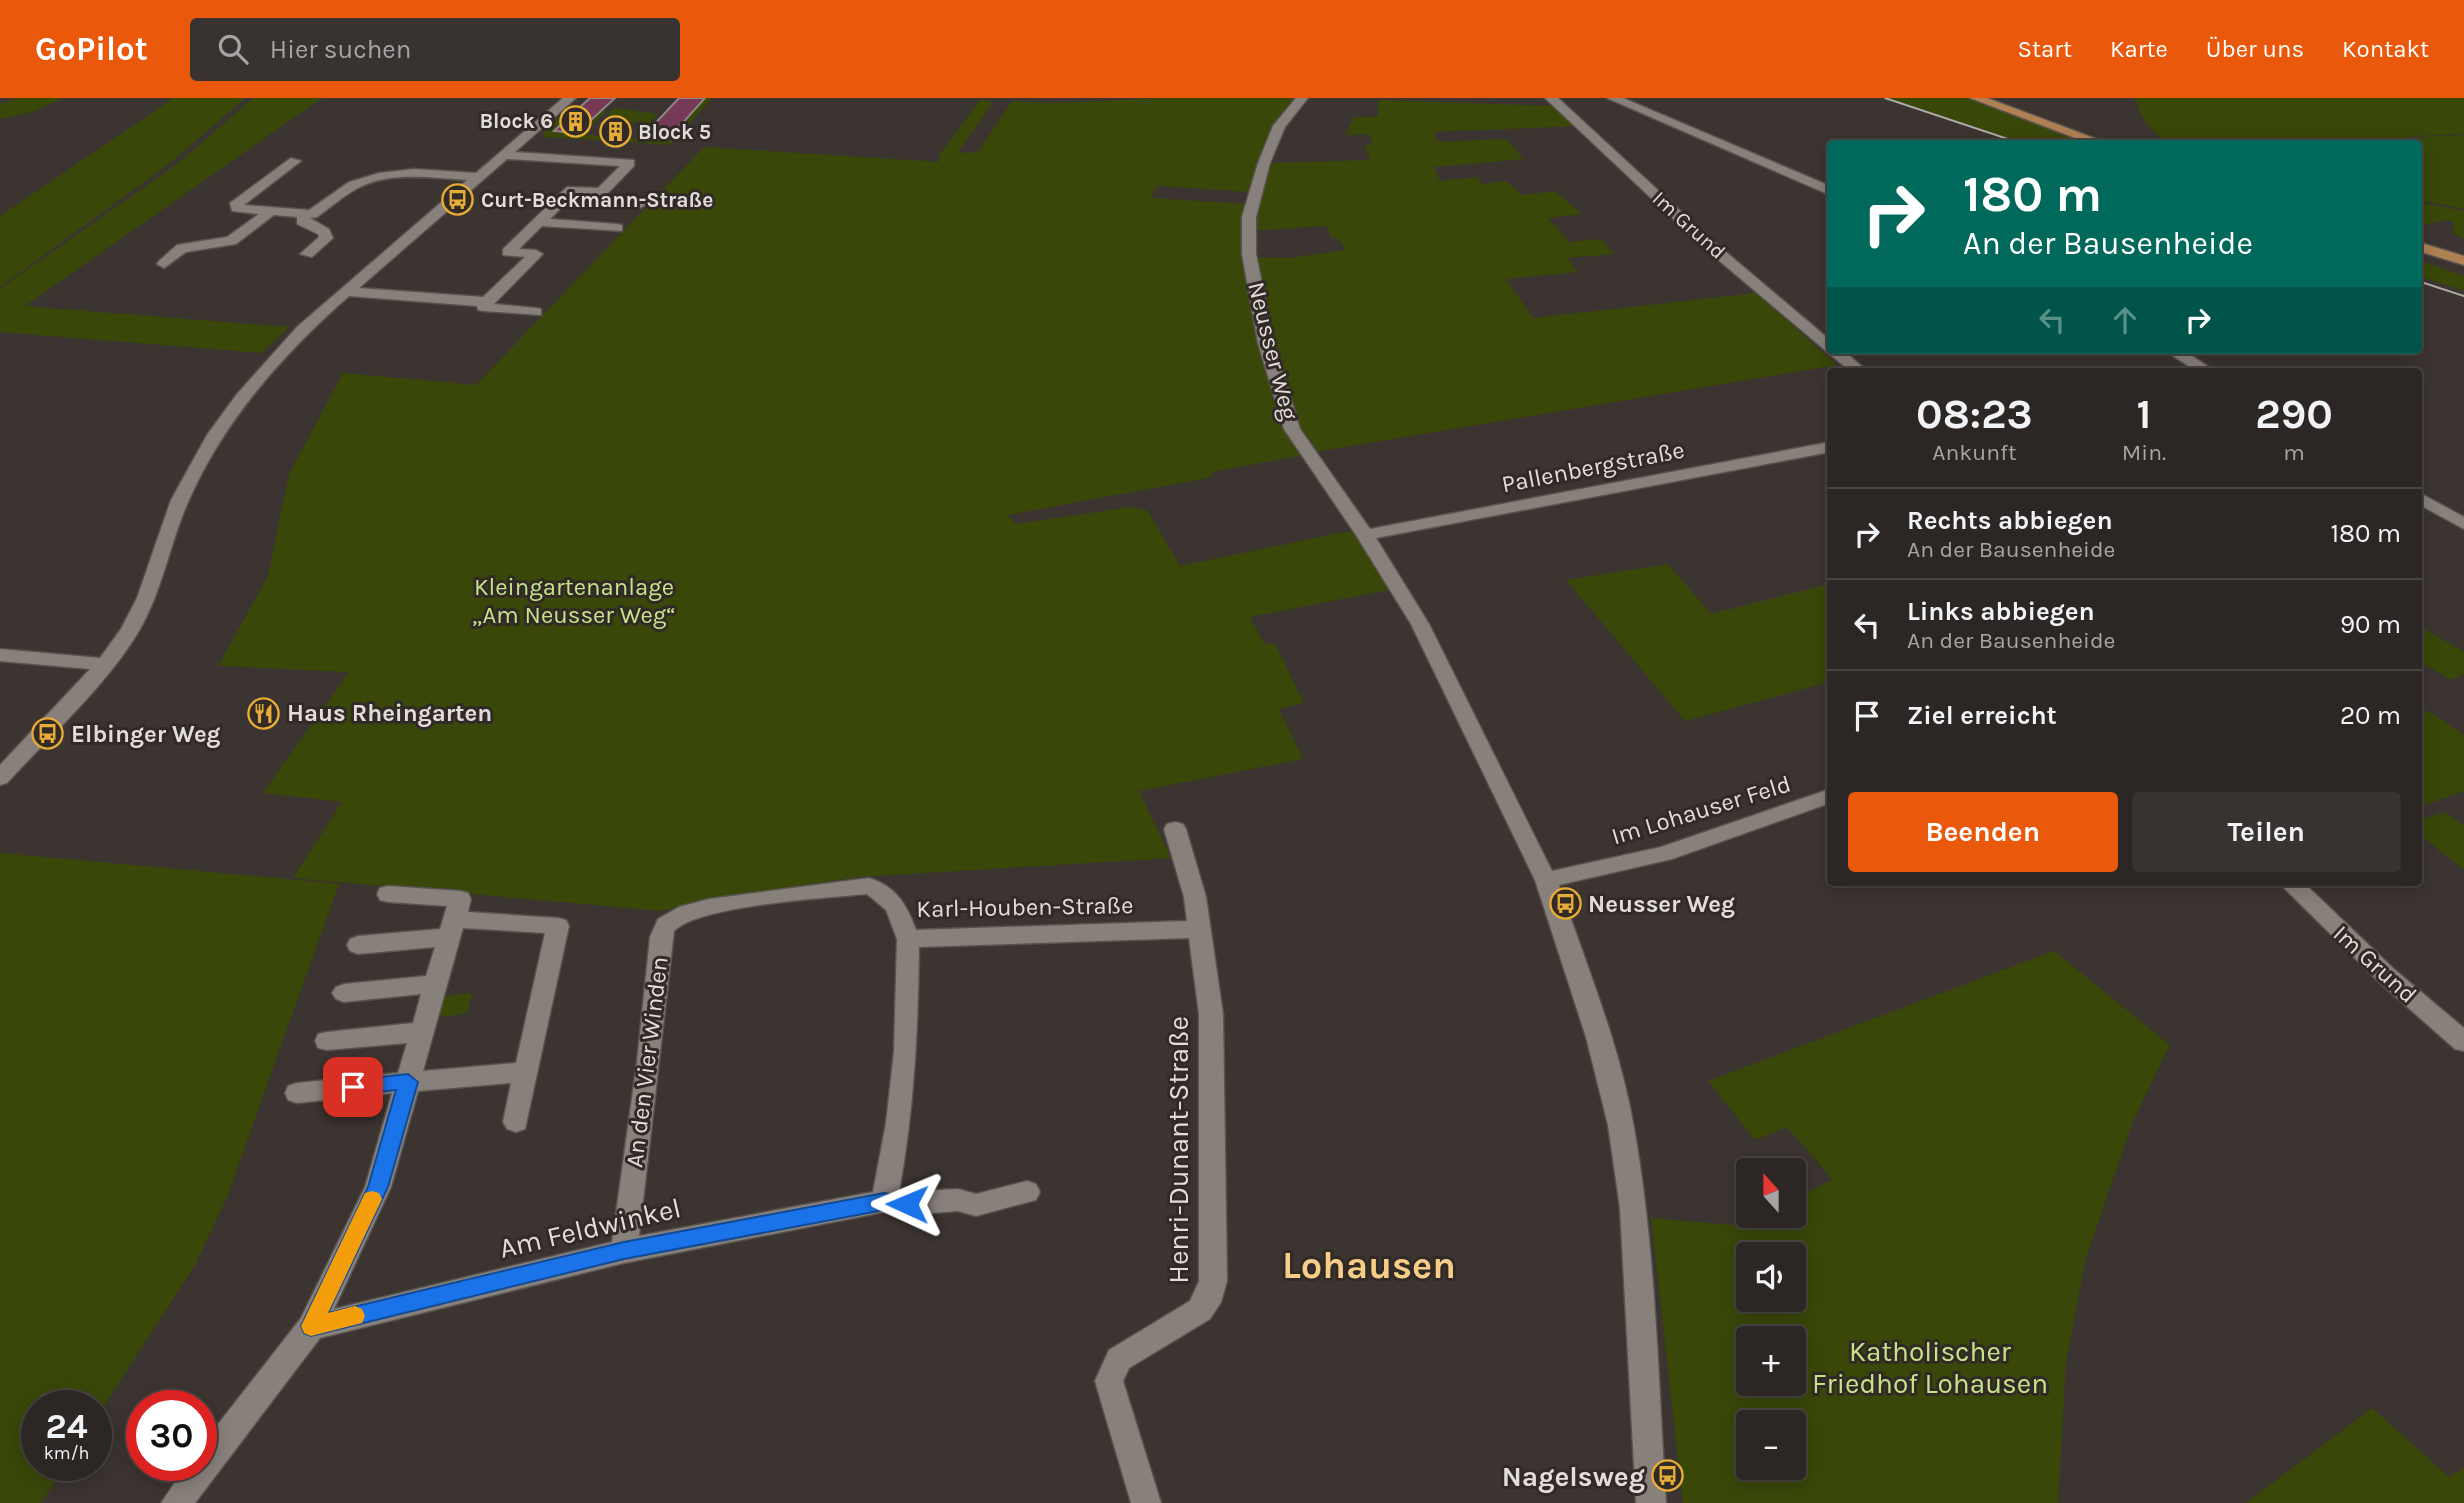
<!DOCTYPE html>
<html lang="de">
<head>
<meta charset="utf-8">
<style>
	:root { --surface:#2c2724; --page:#383331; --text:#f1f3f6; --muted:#a6a5a6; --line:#484441; --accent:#ea580c }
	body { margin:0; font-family:Karla,sans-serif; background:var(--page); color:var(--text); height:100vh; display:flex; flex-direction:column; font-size:26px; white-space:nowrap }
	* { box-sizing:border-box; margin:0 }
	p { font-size:23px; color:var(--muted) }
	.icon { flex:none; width:38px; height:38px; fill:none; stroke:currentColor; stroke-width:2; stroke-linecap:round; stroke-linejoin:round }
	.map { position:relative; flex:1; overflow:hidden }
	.sheet { position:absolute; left:1827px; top:270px; width:595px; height:518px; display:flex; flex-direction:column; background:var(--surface); border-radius:7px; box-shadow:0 4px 18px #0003,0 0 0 2px var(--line) }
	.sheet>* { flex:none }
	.top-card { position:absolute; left:1827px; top:42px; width:595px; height:214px; border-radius:7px; box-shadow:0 4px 18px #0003,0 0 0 2px var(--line); background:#00695c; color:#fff; overflow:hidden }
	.needle { width:46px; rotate:339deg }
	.tools { position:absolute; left:1736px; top:1060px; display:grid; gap:14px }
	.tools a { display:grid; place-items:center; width:70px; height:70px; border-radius:7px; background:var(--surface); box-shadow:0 4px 18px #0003,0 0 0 2px var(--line); font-size:35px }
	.speed { position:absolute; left:21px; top:1292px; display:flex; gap:14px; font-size:35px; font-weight:700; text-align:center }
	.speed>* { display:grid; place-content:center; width:91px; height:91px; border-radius:50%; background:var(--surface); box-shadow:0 4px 18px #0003,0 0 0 2px var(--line); line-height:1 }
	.speed small { font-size:18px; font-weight:400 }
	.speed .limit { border:10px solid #d22; background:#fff; color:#111 }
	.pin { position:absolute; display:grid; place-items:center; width:60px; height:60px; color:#fff; margin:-30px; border-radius:14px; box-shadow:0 4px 10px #0006 }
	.me { position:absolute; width:77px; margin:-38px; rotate:271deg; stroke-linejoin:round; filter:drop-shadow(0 0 5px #0008) }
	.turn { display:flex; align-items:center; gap:24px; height:147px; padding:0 21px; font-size:32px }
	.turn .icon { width:91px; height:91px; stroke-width:2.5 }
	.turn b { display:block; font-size:49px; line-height:60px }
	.lanes { display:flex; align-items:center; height:66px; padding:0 21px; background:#0003; justify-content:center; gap:35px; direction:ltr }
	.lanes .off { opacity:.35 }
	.eta { display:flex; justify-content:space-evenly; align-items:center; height:119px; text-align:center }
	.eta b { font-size:42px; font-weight:700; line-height:49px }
	.button { display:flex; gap:14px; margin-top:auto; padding:14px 21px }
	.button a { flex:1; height:80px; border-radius:7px; background:var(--accent); color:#fff; font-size:28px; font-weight:700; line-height:80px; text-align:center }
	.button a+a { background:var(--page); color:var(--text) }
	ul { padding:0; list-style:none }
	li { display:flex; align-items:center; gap:21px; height:91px; padding:0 21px; border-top:2px solid var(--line) }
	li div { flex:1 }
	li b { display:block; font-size:26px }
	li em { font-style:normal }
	header { display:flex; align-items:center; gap:42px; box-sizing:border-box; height:98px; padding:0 35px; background:var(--accent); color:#fff }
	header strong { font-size:33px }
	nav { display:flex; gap:38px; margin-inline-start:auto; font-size:24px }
	.search { width:490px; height:63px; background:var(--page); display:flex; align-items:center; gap:18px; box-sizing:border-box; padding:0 24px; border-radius:7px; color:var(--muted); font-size:26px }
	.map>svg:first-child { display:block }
	.green { fill:#394709; fill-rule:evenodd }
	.building { fill:#763a57; stroke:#8e8588; stroke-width:2 }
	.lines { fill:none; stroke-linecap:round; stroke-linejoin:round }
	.minor-casing { stroke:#58524e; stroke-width:3 }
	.major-casing { stroke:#58524e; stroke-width:3 }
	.minor { fill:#88807b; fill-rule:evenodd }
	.major { fill:#ae8053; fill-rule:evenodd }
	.tram { stroke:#ada8a4; stroke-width:2 }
	.route { fill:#1a73e8; stroke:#114b97; stroke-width:2 }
	.slow { fill:#f59e0b }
	.labels { text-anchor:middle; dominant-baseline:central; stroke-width:6; stroke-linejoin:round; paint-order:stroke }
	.far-poi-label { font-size:21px; font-weight:bold; fill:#e2ddda; stroke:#312a26; text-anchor:start }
	.far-street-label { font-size:21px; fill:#e2ddda; stroke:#312a26 }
	.street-label { font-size:24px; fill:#e2ddda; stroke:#312a26 }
	.park-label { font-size:24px; fill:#c8e387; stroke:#312a26 }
	.poi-label { font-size:24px; font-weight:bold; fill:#e2ddda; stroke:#312a26; text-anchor:start }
	.near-street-label { font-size:28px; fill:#e2ddda; stroke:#312a26 }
	.near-park-label { font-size:28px; fill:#c8e387; stroke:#312a26 }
	.near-poi-label { font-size:28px; font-weight:bold; fill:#e2ddda; stroke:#312a26; text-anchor:end }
	.near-district-label { font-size:38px; font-weight:bold; fill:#f7ce87; stroke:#312a26 }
</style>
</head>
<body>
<header>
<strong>GoPilot</strong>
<div class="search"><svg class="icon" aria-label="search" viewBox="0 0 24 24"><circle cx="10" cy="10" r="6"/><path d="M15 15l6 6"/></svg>Hier suchen</div>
<nav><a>Start</a><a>Karte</a><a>Über uns</a><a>Kontakt</a></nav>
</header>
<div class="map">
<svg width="2464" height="1405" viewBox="0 0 2464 1405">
	<rect width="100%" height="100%" fill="#3b3430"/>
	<g class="green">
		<path d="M17,0h47l-32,14 -32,7v-15z"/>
		<path d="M174,0h71l-76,66 -169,123v-71z"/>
		<path d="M253,0h69l-297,208 264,21 -27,26 -262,-21v-43l177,-125z"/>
		<path d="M705,0h7l-41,47 -126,-8 -3,-4 32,-28 33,6 -25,23h-10l11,1 3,-3v3l50,3 4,-4c40,6 37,-6 65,-36z"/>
		<path d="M1169,0h128l-45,94 -95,-6 -6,12 97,6 -1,12 52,240 -88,16 2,5 -205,38 8,9 114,-17 17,3 33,56 174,-36 39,59 -143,28 14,27 11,-1 29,60 -25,6 24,50 -164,32 32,67 -312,19 -142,22 -55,12 -369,-33 49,-76 -79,-9 86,-121 -131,-6 50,-90 21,-102 54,-101 133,12 228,-238 235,15 1,-8 40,-54 13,2 -35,51 20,-1 34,-51 42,2z"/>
		<path d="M1888,0h78l126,45h-68z"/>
		<path d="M2135,0h329v36l-47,2 -44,8 -198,-1c-24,-8 -32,-21 -40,-45z"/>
		<path d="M1378,2l178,6 21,20 -144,6 5,10 68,-3 18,20 -90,8 6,14 37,-4 5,7 25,-3 14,14 34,-4 27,23 -34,4 21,24 32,-3 13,15 -47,4 11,14 -72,7 27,39 223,-25 81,72 -523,87 -25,-42 -36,-153 37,1 55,-8 -7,-12 -6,1 -5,-13 -79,5 18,-68 104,-3 -5,-15h8l-4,-11 -23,1 8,-18h24z"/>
		<path d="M614,10l44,6 -8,9 -42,-2 4,-5h-5z"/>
		<path d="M2464,37v74l-45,-9 -1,-56 -36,-1 38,-6z"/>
		<path d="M2418,104l46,9v28l-11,-6 1,-11 -10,-2 -25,6z"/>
		<path d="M2418,162l46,16v15l-45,-15z"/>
		<path d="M1668,466l43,50 119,-30v98l-145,39 -119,-141z"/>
		<path d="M2419,528l45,26v22l-13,6 -32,-19z"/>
		<path d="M2419,610l12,5 33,22v56l-45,16z"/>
		<path d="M2445,714l19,14v44l-45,-36v-14z"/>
		<path d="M0,755l341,31 -4,5 -110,308 -32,68 -99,153v-13h-59v60h29l-25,38h-41z"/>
		<path d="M2054,853l116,94 -37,76 -47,137 -20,103 -8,142h-375l-32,-285 82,7 20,-9h41v-18l39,-18 -46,-53 -32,13 -47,-59zM1748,1157h46v45h-46zM1748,1241h46v45h-46zM1748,1325h46v45h-46z"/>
		<path d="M472,895l-5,21 -33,3 5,-20z"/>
		<path d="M2372,1310l77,69 15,-9v35h-218z"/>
	</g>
	<g class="building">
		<path d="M590,0h25l-38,35 -23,-2z"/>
		<path d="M679,0h26l-34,38 -27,-1z"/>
	</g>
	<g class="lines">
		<defs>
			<g id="minor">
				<path d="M563,0h13l-61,54 119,8v6l-28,29 -31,-1 -25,25 67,5 5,1v6l-80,-5 -23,23 17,1 7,4 -49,50 42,4 5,1v6l-58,-4 -5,-1 -1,-4 -128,-10c-65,57 -125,124 -160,204 -19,42 -26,89 -49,129 -31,54 -91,108 -133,154l-7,2v-20l90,-96 -90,-8v-12l100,9 21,-29 16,-31 34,-98 36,-65 30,-41 60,-67 170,-147c-35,-2 -77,-9 -109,8 -15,8 -28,20 -41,29l-7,1 19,11 4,9 -21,19 -12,-3 19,-17 -1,-3 -21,-10v-7l-23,-2 -38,29 -50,8 -22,16 -7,-4 2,-3 18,-16 50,-8 32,-23 -27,-3 -2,-8 61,-45 10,3 -57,44 65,5 40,-28 30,-9 35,-4 62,4zM507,61l113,7 -22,22 -31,-1 -64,62v6l22,2 -42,40 -124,-9z"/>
				<path d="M1296,0h12l-23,29 -15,36 -14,54v37l18,89 26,86 70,100 460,-87v10l-454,86 53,86 123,247 109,-24 169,-58v14l-158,56 -113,26c27,79 61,160 75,243 22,123 24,250 32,375h-30l-16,-295 -12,-83 -22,-88 -51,-157 -124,-256 -55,-89 -72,-106 -26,-86 -16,-89v-37l16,-54 15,-37z"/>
				<path d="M1545,0h13l155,143 117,99v10h13l24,21h-17l-25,-21 -122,-103z"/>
				<path d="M1607,0h16l207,88v9z"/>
				<path d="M594,98l46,4 7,4 -7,4 -51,-5 -2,-3z"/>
				<path d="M2164,252h19l32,21h-19z"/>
				<path d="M2418,394l46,25v12l-46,-25z"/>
				<path d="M1175,724l8,2 3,5 20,68 17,117 4,267 -6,21 -11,17 -81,49 -6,13 38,122h-30l-36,-122 14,-31 81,-49 9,-20v-267l-10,-76 -270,9c-1,83 -5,163 -20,245l59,-3 18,5 51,-13 9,3 4,8 -4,8 -60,16 -18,-5 -51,4 -23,-3 -260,51 -304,75 -125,165h-34l26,-38h14v-19l100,-128 64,-131 27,-94 -95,10 -9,-3 -3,-7 3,-7 9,-3 101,-10 9,-30 -80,7 -9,-2 -3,-7 3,-7 9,-2 86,-9 8,-29 -77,8 -8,-3 -4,-6 4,-6 8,-3 82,-8 9,-29 -77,7 -8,-3 -3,-6 3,-6 8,-3 82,-7 7,-23 -59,-4 -8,-2 -3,-6 3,-6 8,-2 72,5 8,2 3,6 -3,13 90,6 8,2 3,6 -44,203 -9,3 -9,-3 -4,-7 8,-39 -93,8 -27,96 -57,122 278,-67 25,-180 13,-125 8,-18 21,-12 30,-8 160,-21c27,8 38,27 47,52l271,-9 -3,-24 -20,-68 3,-5zM867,796l19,16 11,29 -3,113 -8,71 -13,69 -234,44 35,-305c25,-26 154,-33 193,-37zM463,830l82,5 -29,130 -93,8z"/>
				<path d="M2278,784h25l92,88 69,58v23l-9,-2 -76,-67z"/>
			</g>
			<g id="major">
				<path d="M1970,0h17l123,46h-19z"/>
				<path d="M2418,144l46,14v9l-46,-14z"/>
			</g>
		</defs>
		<use href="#minor" class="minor-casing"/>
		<use href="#major" class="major-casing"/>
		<use href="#minor" class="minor"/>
		<use href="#major" class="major"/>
		<g class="tram">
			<path d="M1885,0l138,46"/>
			<path d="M2418,183l46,15"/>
		</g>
	</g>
	<path class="route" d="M408,976l10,8 -30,105 -60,126 296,-71 260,-49 30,5 3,6 -3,6 -7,2 -23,-2 -260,49 -313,77 -7,-3 -3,-7 67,-139 28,-97 -43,5 -10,-8 10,-7z"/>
	<path class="slow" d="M372,1093l7,2 3,6 -54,114 27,-7 7,3 3,7 -3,7 -51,13 -7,-3 -3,-7 3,-6 61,-127z"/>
	<defs>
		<symbol id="building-ring" viewBox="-11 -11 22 22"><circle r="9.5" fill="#312a26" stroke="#e6ac36" stroke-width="1.5"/><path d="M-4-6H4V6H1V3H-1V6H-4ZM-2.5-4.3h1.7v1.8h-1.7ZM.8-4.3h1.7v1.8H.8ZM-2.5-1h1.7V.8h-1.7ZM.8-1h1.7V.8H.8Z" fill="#e6ac36"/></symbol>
		<symbol id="bus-ring" viewBox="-11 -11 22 22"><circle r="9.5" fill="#312a26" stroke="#e6ac36" stroke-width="1.5"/><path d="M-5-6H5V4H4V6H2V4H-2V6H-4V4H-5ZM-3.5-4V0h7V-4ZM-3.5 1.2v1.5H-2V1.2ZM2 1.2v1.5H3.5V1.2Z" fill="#e6ac36"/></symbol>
		<symbol id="restaurant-ring" viewBox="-11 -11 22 22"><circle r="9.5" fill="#312a26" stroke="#e6ac36" stroke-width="1.5"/><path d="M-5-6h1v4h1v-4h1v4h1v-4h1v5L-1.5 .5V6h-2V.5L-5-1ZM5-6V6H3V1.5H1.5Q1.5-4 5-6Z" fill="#e6ac36"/></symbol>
	</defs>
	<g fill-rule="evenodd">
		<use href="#building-ring" x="558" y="6" width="35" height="35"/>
		<use href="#building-ring" x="598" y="16" width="35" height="35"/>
		<use href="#bus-ring" x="440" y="84" width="35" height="35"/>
		<use href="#restaurant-ring" x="246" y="598" width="35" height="35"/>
		<use href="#bus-ring" x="30" y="618" width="35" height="35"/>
		<use href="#bus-ring" x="1548" y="788" width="35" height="35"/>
		<use href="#bus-ring" x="1650" y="1360" width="35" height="35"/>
	</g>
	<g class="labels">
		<g class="far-poi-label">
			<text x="553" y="23" text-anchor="end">Block 6</text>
			<text x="638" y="34">Block 5</text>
			<text x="481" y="102">Curt-Beckmann-Straße</text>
		</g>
		<g class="far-street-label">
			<text transform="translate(1689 127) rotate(42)">Im Grund</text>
		</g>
		<g class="street-label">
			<text transform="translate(1273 253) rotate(76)">Neusser Weg</text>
			<text transform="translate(1593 369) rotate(-11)">Pallenbergstraße</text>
			<text transform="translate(1701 712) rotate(-17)">Im Lohauser Feld</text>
			<text transform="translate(1025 809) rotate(-1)">Karl-Houben-Straße</text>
			<text transform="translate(2375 866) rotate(42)">Im Grund</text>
			<text transform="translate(647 964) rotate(-83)">An den Vier Winden</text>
		</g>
		<g class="park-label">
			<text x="574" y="489">Kleingartenanlage<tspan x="574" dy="28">„Am Neusser Weg“</tspan></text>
		</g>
		<g class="poi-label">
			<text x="287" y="615">Haus Rheingarten</text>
			<text x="71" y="636">Elbinger Weg</text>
			<text x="1588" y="806">Neusser Weg</text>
		</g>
		<g class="near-street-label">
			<text transform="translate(1178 1052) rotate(-90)">Henri-Dunant-Straße</text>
			<text transform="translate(590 1130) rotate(-13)">Am Feldwinkel</text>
		</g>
		<g class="near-park-label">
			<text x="1930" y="1253">Katholischer<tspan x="1930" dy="32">Friedhof Lohausen</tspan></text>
		</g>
		<g class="near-poi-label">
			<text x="1645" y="1378">Nagelsweg</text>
		</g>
		<g class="near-district-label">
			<text x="1369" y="1167">Lohausen</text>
		</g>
	</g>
</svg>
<div class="tools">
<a><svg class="needle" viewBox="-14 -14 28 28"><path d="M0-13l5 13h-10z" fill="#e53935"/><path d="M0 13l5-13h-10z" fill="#a6a5a6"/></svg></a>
<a><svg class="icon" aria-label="sound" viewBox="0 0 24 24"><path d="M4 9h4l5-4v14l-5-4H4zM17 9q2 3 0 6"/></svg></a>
<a>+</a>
<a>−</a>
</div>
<div class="speed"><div>24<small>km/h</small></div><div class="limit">30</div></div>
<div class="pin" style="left:353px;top:989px;background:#d93025"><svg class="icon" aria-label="arrive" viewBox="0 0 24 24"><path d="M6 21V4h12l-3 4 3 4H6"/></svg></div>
<svg class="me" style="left:907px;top:1106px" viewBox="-20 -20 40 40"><path d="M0-17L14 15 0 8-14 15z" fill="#1a73e8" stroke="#fff" stroke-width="4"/></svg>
<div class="top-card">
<div class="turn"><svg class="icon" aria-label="right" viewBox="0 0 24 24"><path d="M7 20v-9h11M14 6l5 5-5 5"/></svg><div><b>180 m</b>An der Bausenheide</div></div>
<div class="lanes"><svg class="icon off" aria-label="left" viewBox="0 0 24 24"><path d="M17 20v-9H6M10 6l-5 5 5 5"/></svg><svg class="icon off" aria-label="ahead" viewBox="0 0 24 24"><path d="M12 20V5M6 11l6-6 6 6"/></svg><svg class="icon" aria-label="right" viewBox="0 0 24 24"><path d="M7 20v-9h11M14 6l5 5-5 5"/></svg></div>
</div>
<section class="sheet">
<div class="eta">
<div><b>08:23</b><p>Ankunft</p></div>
<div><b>1</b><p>Min.</p></div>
<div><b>290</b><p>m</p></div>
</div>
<ul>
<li><svg class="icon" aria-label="right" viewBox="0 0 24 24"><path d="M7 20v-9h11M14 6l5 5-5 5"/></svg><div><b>Rechts abbiegen</b><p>An der Bausenheide</p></div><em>180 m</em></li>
<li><svg class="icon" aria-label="left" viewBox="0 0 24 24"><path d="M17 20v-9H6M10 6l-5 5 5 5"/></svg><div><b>Links abbiegen</b><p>An der Bausenheide</p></div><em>90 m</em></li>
<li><svg class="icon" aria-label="arrive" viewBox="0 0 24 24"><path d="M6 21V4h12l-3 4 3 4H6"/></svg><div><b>Ziel erreicht</b></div><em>20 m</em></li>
</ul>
<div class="button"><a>Beenden</a><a>Teilen</a></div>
</section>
</div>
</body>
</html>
